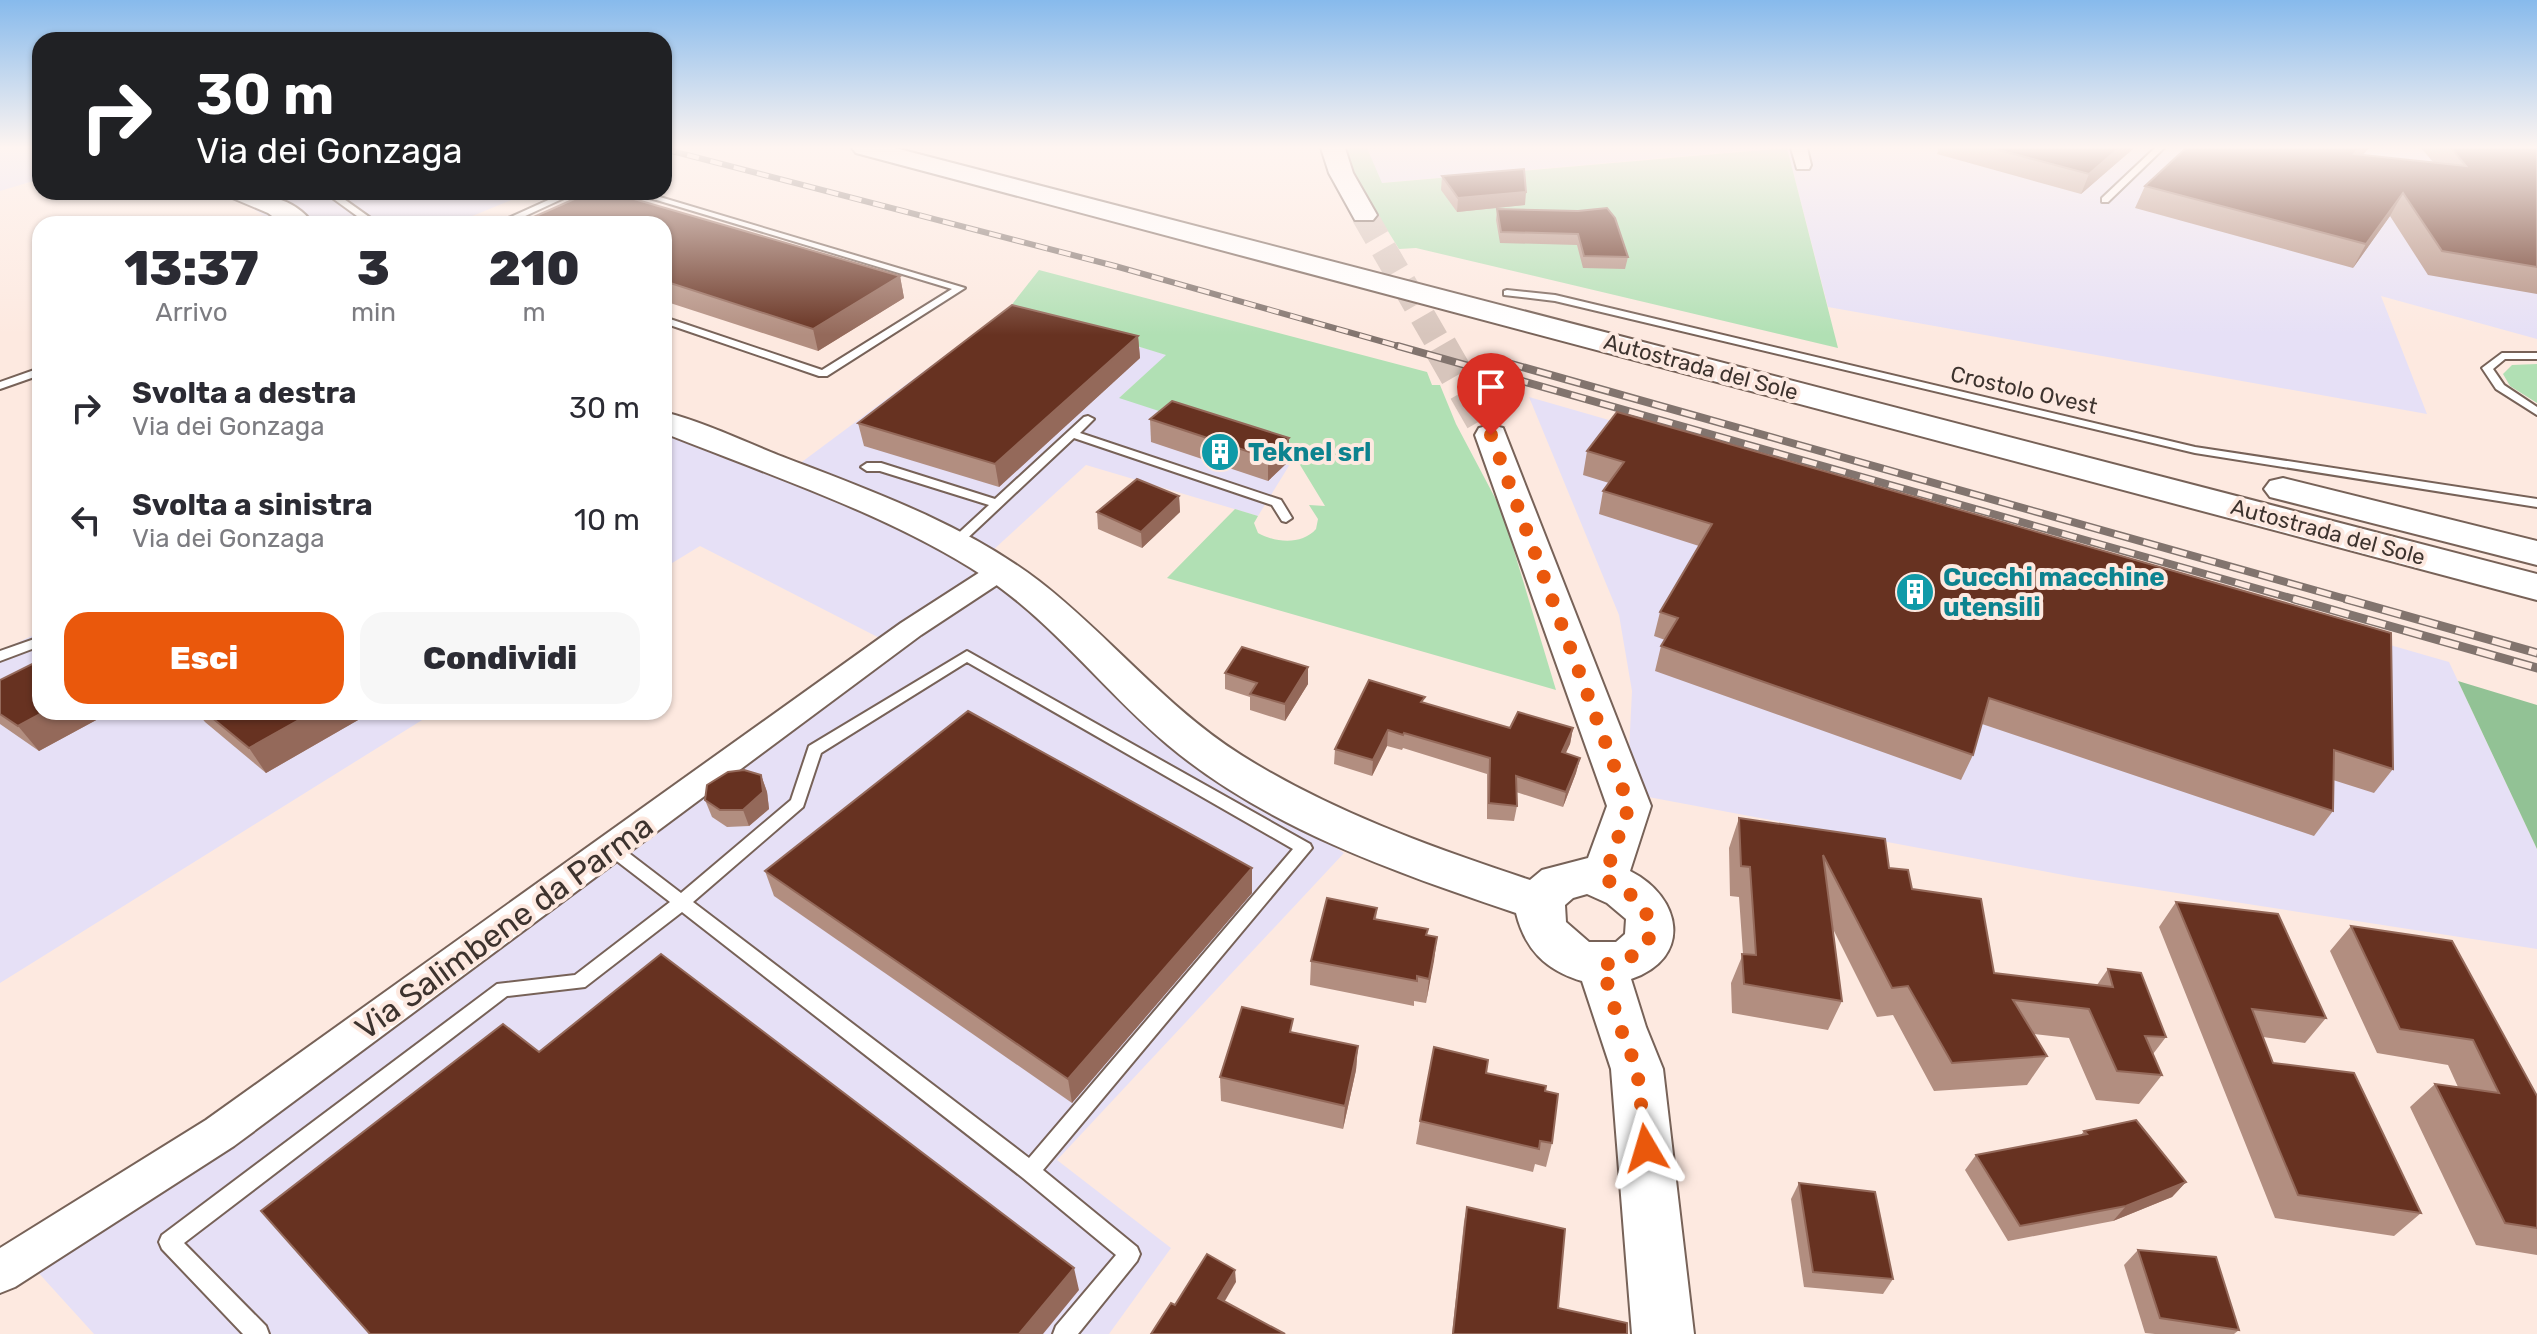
<!DOCTYPE html>
<html lang="it">
<head>
<meta charset="utf-8">
<style>
	:root { --surface:#fff; --page:#f7f7f7; --text:#2b2b33; --muted:#7c7c81; --accent:#ea580c }
	body { margin:0; font-family:Rubik,sans-serif; background:var(--page); color:var(--text); height:100vh; display:flex; flex-direction:column; font-size:30px; white-space:nowrap }
	* { box-sizing:border-box; margin:0 }
	p { font-size:26px; color:var(--muted) }
	.icon { flex:none; width:44px; height:44px; fill:none; stroke:currentColor; stroke-width:2; stroke-linecap:round; stroke-linejoin:round }
	.map { position:relative; flex:1; overflow:hidden }
	.details { position:absolute; left:32px; top:216px; width:640px; height:504px; display:flex; flex-direction:column; background:var(--surface); border-radius:24px; box-shadow:0 2px 6px #0004 }
	.details>* { flex:none }
	.banner { position:absolute; left:32px; top:32px; width:640px; height:168px; border-radius:24px; box-shadow:0 2px 6px #0004; background:#202124; color:#fff; overflow:hidden }
	.pin { position:absolute; display:grid; place-items:center; width:68px; height:68px; color:#fff; margin:-82px -34px; border-radius:50% 50% 50% 0; rotate:-45deg; box-shadow:0 0 8px #0007 }
	.pin .icon { rotate:45deg }
	.me { position:absolute; width:88px; margin:-44px; rotate:353deg; stroke-linejoin:round; filter:drop-shadow(0 0 6px #0008) }
	.turn { display:flex; align-items:center; gap:28px; height:168px; padding:0 32px; font-size:36px }
	.turn .icon { width:104px; height:104px; stroke-width:2.5 }
	.turn b { display:block; font-size:56px; line-height:68px }
	.eta { display:flex; justify-content:space-evenly; align-items:center; height:136px; text-align:center }
	.eta b { font-size:48px; font-weight:800; line-height:56px }
	.primary-button { display:flex; gap:16px; margin-top:auto; padding:16px 32px }
	.primary-button a { flex:1; height:92px; border-radius:24px; background:var(--accent); color:#fff; font-size:32px; font-weight:800; line-height:92px; text-align:center }
	.primary-button a+a { background:var(--page); color:var(--text) }
	ul { padding:0; list-style:none }
	li { display:flex; align-items:center; gap:24px; height:112px; padding:0 32px }
	li div { flex:1 }
	li b { display:block; font-size:30px }
	li em { font-style:normal }
	.map>svg:first-child { display:block }
	.industrial { fill:#e6e0f6 }
	.green { fill:#b1e0b4 }
	.forest { fill:#92c295 }
	.lines { fill:none; stroke-linecap:round; stroke-linejoin:round }
	.secondary-tunnel-far1 { stroke:#d7c5bc; stroke-width:26; stroke-dasharray:26 13; stroke-linecap:butt }
	.secondary-tunnel { stroke:#d7c5bc; stroke-width:34; stroke-dasharray:34 17; stroke-linecap:butt }
	.lane-casing { stroke:#776258; stroke-width:4 }
	.street-casing { stroke:#776258; stroke-width:4 }
	.secondary-casing { stroke:#776258; stroke-width:4 }
	.highway-casing { stroke:#776258; stroke-width:4 }
	.lane { fill:#fff; fill-rule:evenodd }
	.street { fill:#fff; fill-rule:evenodd }
	.secondary { fill:#fff; fill-rule:evenodd }
	.highway { fill:#fff; fill-rule:evenodd }
	.rail-far2-casing { stroke:#82746e; stroke-width:6 }
	.rail-far1-casing { stroke:#82746e; stroke-width:8 }
	.rail-casing { stroke:#82746e; stroke-width:9 }
	.rail-far2 { stroke:#fde9e0; stroke-width:4; stroke-dasharray:12; stroke-linecap:butt }
	.rail-far1 { stroke:#fde9e0; stroke-width:5; stroke-dasharray:15; stroke-linecap:butt }
	.rail { stroke:#fde9e0; stroke-width:6; stroke-dasharray:19; stroke-linecap:butt }
	.wall { fill:#b28e80 }
	.shaded-wall { fill:#94695a }
	.building { fill:#673221; stroke:#94695a; stroke-width:2 }
	.route { stroke:#ea580c; stroke-width:14; stroke-dasharray:0 25.2 }
	.labels { text-anchor:middle; dominant-baseline:central; stroke-width:8; stroke-linejoin:round; paint-order:stroke }
	.far-street-label { font-size:22px; fill:#3d332e; stroke:#fde9e0 }
	.culture-label { font-size:26px; font-weight:bold; fill:#0d838f; stroke:#fde9e0; text-anchor:start }
	.near-street-label { font-size:32px; fill:#3d332e; stroke:#fde9e0 }
</style>
</head>
<body>
<div class="map">
<svg width="2537" height="1334" viewBox="0 0 2537 1334">
	<rect width="100%" height="100%" fill="#fde9e0"/>
	<g class="industrial">
		<path d="M0,148h40v31l-40,12z"/>
		<path d="M1367,148h405l-391,35z"/>
		<path d="M1787,148h750v191l-156,-43 46,118 -599,-107z"/>
		<path d="M228,192h303l-78,32h-177z"/>
		<path d="M1010,307l157,48 -47,42 175,59 -37,60 -172,-51 -94,86 202,204 150,98 -287,307 114,88 -62,86h-1015l-59,-65 862,-622 -197,-101 -36,22v-137l119,45z"/>
		<path d="M1529,397l920,265 88,187v100l-463,-72 -447,-84 5,-102 -13,-76z"/>
		<path d="M40,632v80h395l-435,271v-332z"/>
	</g>
	<g class="green">
		<path d="M1333,148h34l15,35 405,-35 51,200 -422,-100 -17,1 -13,-21 -22,-13z"/>
		<path d="M1039,270l388,102 5,13h8l16,39 46,87 54,179 -389,-112 68,-69 23,7 -4,7 4,10c18,10 44,12 58,-4l2,-10 -9,-14 16,1 -31,-51 -175,-57 47,-43 -156,-48z"/>
		<path d="M2537,364v39l-27,-17 -7,-12 9,-9z"/>
	</g>
	<path class="forest" d="M2458,681l79,24v144z"/>
	<g class="lines">
		<path class="secondary-tunnel-far1" d="M1364,215l77,133"/>
		<path class="secondary-tunnel" d="M1440,346l51,89"/>
		<defs>
			<g id="lane">
				<path d="M2155,148h9l-56,54h-6v-4z"/>
				<path d="M324,192h10l45,32h-11z"/>
				<path d="M566,192h11l-69,32h-13z"/>
				<path d="M630,192h13l322,96 -138,88h-8l-155,-53v-6l158,53 130,-81z"/>
				<path d="M1507,290l48,5 640,152 342,52v8l-342,-54 -640,-152 -51,-6v-4z"/>
				<path d="M2502,353h35v6h-32l-12,10 11,16 33,22v8l-41,-26 -14,-21z"/>
				<path d="M40,368v7l-40,14v-7z"/>
				<path d="M1088,416l6,3 -14,14 201,67 11,18 -6,4 -4,-1 -10,-16 -198,-67 -116,109 -4,1 -6,-4 2,-3 39,-36 -109,-34h-13l-6,-4 6,-4h14l114,36 89,-82z"/>
				<path d="M40,637v9l-40,15v-10z"/>
				<path d="M967,651l343,193 2,4 -269,322 94,77 3,7 -3,7 -59,73h-25l3,-8 60,-71 -93,-77 -341,-266 -97,75 -78,9 -323,247 82,83 3,8h-26l-81,-85 -3,-7 3,-7 335,-251 78,-9 95,-73 -65,-50 -2,-4 2,-4 6,-2 6,2 64,49 110,-93 18,-54zM967,662l326,187 -264,309 -336,-256 110,-95 18,-54z"/>
			</g>
			<g id="street">
				<path d="M1791,148h16l4,17 -2,4h-12z"/>
				<path d="M1000,563l9,2 4,6 -4,6 -88,58 -687,511 -219,141 -15,6v-45l206,-128 695,-497 90,-58z"/>
			</g>
			<g id="secondary">
				<path d="M1321,148h24l8,25 24,42 -4,5h-18l-26,-47z"/>
				<path d="M227,192c30,0 67,4 86,32h-30l-15,-11 -38,-16z"/>
				<path d="M664,412c39,10 77,28 114,43 88,34 185,68 261,126 70,54 126,126 202,174 89,56 189,92 289,125l12,-10 46,-12 19,-52 -132,-371 4,-7 12,-3 12,3 148,378 -21,65c52,26 63,87 1,108l15,48 17,42 31,265h-62l-21,-265 -29,-88c-37,-11 -57,-32 -66,-68 -121,-41 -249,-85 -348,-168 -63,-53 -114,-122 -183,-168 -92,-61 -218,-103 -321,-144zM1587,894l20,9 19,16 -1,15 -9,8h-27l-23,-20 -1,-17 8,-7z"/>
			</g>
			<g id="highway">
				<path d="M852,148h43l1642,426v26l-1681,-447z"/>
				<path d="M2283,478l254,63v24l-267,-68 -6,-8 6,-8z"/>
			</g>
		</defs>
		<use href="#lane" class="lane-casing"/>
		<use href="#street" class="street-casing"/>
		<use href="#secondary" class="secondary-casing"/>
		<use href="#highway" class="highway-casing"/>
		<use href="#lane" class="lane"/>
		<use href="#street" class="street"/>
		<use href="#secondary" class="secondary"/>
		<use href="#highway" class="highway"/>
		<defs>
			<path id="rail-far2" d="M664,149l451,117 290,82"/>
			<g id="rail-far1">
				<path d="M1398,346l903,255"/>
				<path d="M1508,363l845,238"/>
			</g>
			<g id="rail">
				<path d="M2294,599l243,69"/>
				<path d="M2346,599l191,54"/>
			</g>
		</defs>
		<use href="#rail-far2" class="rail-far2-casing"/>
		<use href="#rail-far1" class="rail-far1-casing"/>
		<use href="#rail" class="rail-casing"/>
		<use href="#rail-far2" class="rail-far2"/>
		<use href="#rail-far1" class="rail-far1"/>
		<use href="#rail" class="rail"/>
	</g>
	<g class="wall">
		<path d="M1939,148h195l-53,46 -144,-40z"/>
		<path d="M2186,148h183l-6,7 70,7 -12,-14h116v146l-109,-19 -38,-59 -37,52 -218,-60 10,-22z"/>
		<path d="M1442,176l83,29 -68,7 -16,-22z"/>
		<path d="M1497,209l81,2 50,46 -3,12 -42,-1 -6,-23 -77,-2 -4,-23z"/>
		<path d="M664,224l236,52 4,22 -86,53 -154,-50z"/>
		<path d="M1138,336l2,22 -141,129 -135,-41 -6,-23z"/>
		<path d="M1617,412l776,357 -19,24 -41,-13v31l-19,25 -332,-112 -9,31 -12,25 -306,-109 6,-25 4,-6 -11,-4 6,-24 39,-66 -100,-32 4,-23 6,-8 -26,-8 4,-24z"/>
		<path d="M1150,419l139,42 -21,20 -117,-39z"/>
		<path d="M1179,496l1,16 -38,36 -44,-19 -1,-17z"/>
		<path d="M1225,673l83,11 -23,37 -35,-11v-13l-25,-8z"/>
		<path d="M0,680l40,32h71l-72,39 -39,-27z"/>
		<path d="M1424,703l86,25h63l-3,16 -5,9 15,5 -4,15 -13,34 -47,-15 1,14 -3,15 -27,-2v-45l-84,-26 -1,2 -15,-4 -15,30 -38,-12 1,-15z"/>
		<path d="M197,712h175l-106,61 -61,-51z"/>
		<path d="M761,775l6,17 2,17 -20,17 -22,1 -15,-10 -7,-17z"/>
		<path d="M1739,818l150,50 23,21 82,84 103,12 11,-16 58,68 -13,17 9,21 -23,29 -43,-4 -27,-62 -35,-4 13,22 -20,29 -93,6 -41,-76 -16,2 -44,-88 9,72 -14,29 -96,-17 -1,-30 12,-29 -4,-57 -9,-1 -1,-48z"/>
		<path d="M765,871l487,22 -180,210 -298,-207z"/>
		<path d="M2176,902l150,116 -21,25 -42,-6 10,26 148,150 -27,23 -119,-18 -116,-291z"/>
		<path d="M1377,908l-1,11 51,16 10,2 -11,66 -12,-2v5l-104,-21 1,-24z"/>
		<path d="M2351,926l186,170v159l-61,-10 -66,-138 25,-23 23,3 -10,-22 -71,-12 -47,-102z"/>
		<path d="M1293,1032l65,14 -2,24 -13,59 -122,-28 -1,-24z"/>
		<path d="M1486,1073l59,18 7,52 -6,24 -11,-3 -2,8 -117,-28 4,-23z"/>
		<path d="M2084,1131l102,51 -14,15 -59,24 -105,20 -43,-71 11,-15 105,-20z"/>
		<path d="M1799,1183l94,96 -10,15 -79,-7 -13,-88z"/>
		<path d="M1467,1207l91,101 69,26h-175l12,-112z"/>
		<path d="M2138,1250l101,80 -5,4h-79l-10,-1 -21,-68z"/>
	</g>
	<g class="shaded-wall">
		<path d="M2119,148h15l-53,46 8,-20z"/>
		<path d="M2359,148h10l-27,28 12,-22z"/>
		<path d="M1526,192l-1,13 -68,7 1,-14z"/>
		<path d="M2403,193l-13,23 -37,52 13,-24z"/>
		<path d="M900,276l4,22 -86,53 -5,-22z"/>
		<path d="M1138,336l2,22 -141,129 -4,-23z"/>
		<path d="M1289,438v23l-21,20v-23z"/>
		<path d="M1179,496l1,16 -38,36 -1,-16z"/>
		<path d="M1308,667v17l-23,37v-17z"/>
		<path d="M44,712h67l-72,39 -21,-25z"/>
		<path d="M313,712h59l-106,61 -17,-25z"/>
		<path d="M1573,728l-3,16 -11,24 3,-16z"/>
		<path d="M1388,730l-1,16 -15,30 1,-16z"/>
		<path d="M1580,758l-4,15 -13,34 3,-15z"/>
		<path d="M761,775l6,17 2,17 -20,17 -6,-16z"/>
		<path d="M1252,868v25l-180,210 -4,-24z"/>
		<path d="M1437,937l-3,24 -8,42 3,-24z"/>
		<path d="M1358,1046l-2,24 -13,59 2,-23z"/>
		<path d="M2186,1182l-14,15 -59,24 13,-15z"/>
		<path d="M1074,1268l5,22 -36,44h-24z"/>
		<path d="M1235,1270l1,12 -17,29 -1,-13z"/>
	</g>
	<g class="building">
		<path d="M1991,148h128l-30,26z"/>
		<path d="M2186,148h173l-5,6 112,12 -15,-18h86v119l-95,-16 -39,-58 -37,51 -221,-58z"/>
		<path d="M1524,169l2,23 -68,6 -16,-22z"/>
		<path d="M590,192h20l290,84 -87,53 -149,-48v-57h-146z"/>
		<path d="M1607,208l8,10 13,39 -44,-1 -6,-22 -77,-2 -4,-23 81,2z"/>
		<path d="M1012,305l126,31 -143,128 -137,-41z"/>
		<path d="M1172,401l117,37 -21,20 -118,-39z"/>
		<path d="M1617,412l774,221 2,136 -59,-19 -1,61 -344,-113 -16,57 -312,-109 17,-28 -18,-6 52,-88 -109,-33 21,-29 -37,-11z"/>
		<path d="M1137,479l42,17 -38,36 -44,-20z"/>
		<path d="M1242,647l66,20 -23,37 -35,-10 7,-11 -32,-10z"/>
		<path d="M40,660v52h4l-26,14 -18,-12v-34z"/>
		<path d="M1369,680l56,17 -4,5 89,26 8,-16 55,16 -11,24 18,6 -14,34 -50,-16 1,30 -28,-3 1,-45 -86,-25 -1,2 -15,-5 -15,30 -38,-11z"/>
		<path d="M968,711l284,157 -184,211 -303,-208z"/>
		<path d="M205,712h108l-64,36z"/>
		<path d="M744,770l17,5 2,17 -20,18h-23l-15,-10 2,-15 21,-13z"/>
		<path d="M1739,818l146,21 4,29 19,2 4,19 69,10 13,74 119,14 -5,-18 33,4 25,64 -21,-1 17,39 -45,-4 -28,-62 -76,-9 34,56 -95,7 -44,-77 -16,2 -69,-133 19,146 -98,-17 -2,-30 14,1 -6,-88 -9,-1z"/>
		<path d="M1327,898l50,10 -3,11 54,10 -2,6 11,2 -8,42 -12,-3v5l-106,-20z"/>
		<path d="M2176,902l102,12 48,104 -74,-9 21,54 81,10 67,140 -123,-18z"/>
		<path d="M2351,926l101,15 85,155v132l-32,-5 -70,-139 64,9 -26,-53 -73,-11z"/>
		<path d="M661,954l413,314 -55,66h-649l-109,-123 242,-187 36,28z"/>
		<path d="M1242,1007l51,12 -3,13 68,14 -13,60 -125,-29z"/>
		<path d="M1434,1047l54,13 -2,13 60,13 -1,5 13,3 -6,49 -12,-2 -1,8 -119,-28z"/>
		<path d="M2136,1120l50,62 -60,24 -106,20 -44,-71 111,-21 -3,-3z"/>
		<path d="M1799,1183l76,9 18,87 -80,-7z"/>
		<path d="M1467,1207l98,22 -7,79 69,15v11h-174z"/>
		<path d="M2138,1250l78,7 23,73 -79,-12z"/>
		<path d="M1207,1254l28,16 -17,28 67,36h-134l20,-31 4,2z"/>
	</g>
	<linearGradient id="sky" x2="0" y2="1"><stop stop-color="#87baec"/><stop offset="0.44" stop-color="#fef5f1"/><stop offset="1" stop-color="#fef5f1" stop-opacity="0"/></linearGradient>
	<rect width="2537" height="335" fill="url(#sky)"/>
	<g class="lines">
		<path class="route" d="M1491,435l138,371 -25,73c55,23 69,76 -2,86l18,62 17,42 9,79"/>
	</g>
	<defs>
		<symbol id="building-disc" viewBox="-11 -11 22 22"><circle r="9.5" fill="#0f9aa8" stroke="#fde9e0"/><path d="M-4-6H4V6H1V3H-1V6H-4ZM-2.5-4.3h1.7v1.8h-1.7ZM.8-4.3h1.7v1.8H.8ZM-2.5-1h1.7V.8h-1.7ZM.8-1h1.7V.8H.8Z" fill="#fff"/></symbol>
	</defs>
	<g fill-rule="evenodd">
		<use href="#building-disc" x="1198" y="430" width="44" height="44"/>
		<use href="#building-disc" x="1893" y="570" width="44" height="44"/>
	</g>
	<g class="labels">
		<g class="far-street-label">
			<text transform="translate(1701 367) rotate(15)">Autostrada del Sole</text>
			<text transform="translate(2024 390) rotate(13)">Crostolo Ovest</text>
			<text transform="translate(2328 532) rotate(15)">Autostrada del Sole</text>
		</g>
		<g class="culture-label">
			<text x="1248" y="452">Teknel srl</text>
			<text x="1943" y="577">Cucchi macchine<tspan x="1943" dy="30">utensili</tspan></text>
		</g>
		<g class="near-street-label">
			<text transform="translate(504 927) rotate(-36)">Via Salimbene da Parma</text>
		</g>
	</g>
</svg>
<div class="pin" style="left:1491px;top:435px;background:#d93025"><svg class="icon" aria-label="arrive" viewBox="0 0 24 24"><path d="M6 21V4h12l-3 4 3 4H6"/></svg></div>
<svg class="me" style="left:1646px;top:1148px" viewBox="-20 -20 40 40"><path d="M0-17L14 15 0 8-14 15z" fill="#ea580c" stroke="#fff" stroke-width="4"/></svg>
<div class="banner">
<div class="turn"><svg class="icon" aria-label="right" viewBox="0 0 24 24"><path d="M7 20v-9h11M14 6l5 5-5 5"/></svg><div><b>30 m</b>Via dei Gonzaga</div></div>
</div>
<section class="details">
<div class="eta">
<div><b>13:37</b><p>Arrivo</p></div>
<div><b>3</b><p>min</p></div>
<div><b>210</b><p>m</p></div>
</div>
<ul>
<li><svg class="icon" aria-label="right" viewBox="0 0 24 24"><path d="M7 20v-9h11M14 6l5 5-5 5"/></svg><div><b>Svolta a destra</b><p>Via dei Gonzaga</p></div><em>30 m</em></li>
<li><svg class="icon" aria-label="left" viewBox="0 0 24 24"><path d="M17 20v-9H6M10 6l-5 5 5 5"/></svg><div><b>Svolta a sinistra</b><p>Via dei Gonzaga</p></div><em>10 m</em></li>
</ul>
<div class="primary-button"><a>Esci</a><a>Condividi</a></div>
</section>
</div>
</body>
</html>
